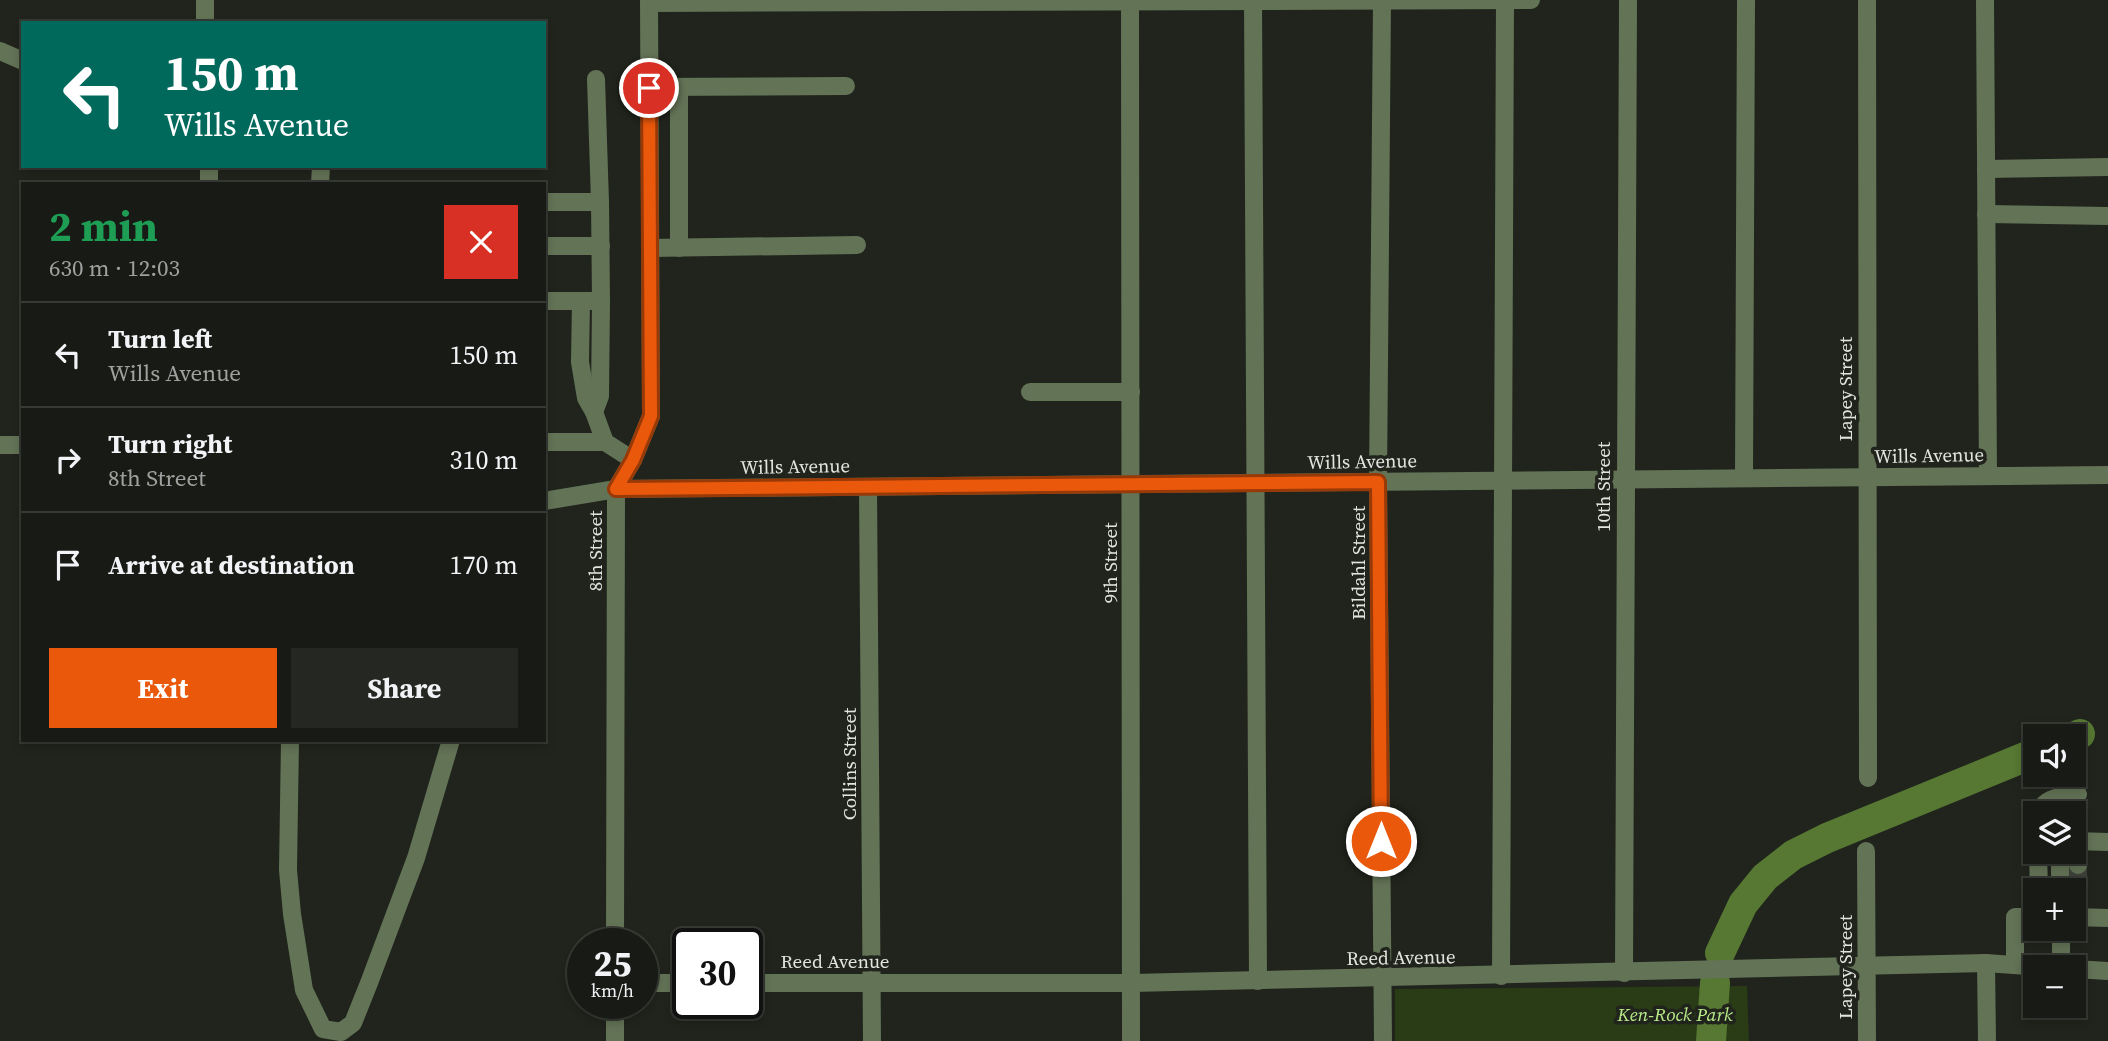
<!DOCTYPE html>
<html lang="en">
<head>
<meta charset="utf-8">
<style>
	:root { --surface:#181b15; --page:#252822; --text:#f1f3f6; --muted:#9fa1a0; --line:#363934; --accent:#ea580c }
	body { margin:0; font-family:"Source Serif 4",serif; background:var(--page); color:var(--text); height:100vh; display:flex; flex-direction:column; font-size:26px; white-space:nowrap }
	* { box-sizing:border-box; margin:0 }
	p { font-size:23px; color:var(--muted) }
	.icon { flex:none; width:38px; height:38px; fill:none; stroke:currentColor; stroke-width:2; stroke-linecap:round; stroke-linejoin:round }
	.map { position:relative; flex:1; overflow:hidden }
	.drawer { position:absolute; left:21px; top:182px; width:525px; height:560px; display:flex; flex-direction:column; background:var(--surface); border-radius:0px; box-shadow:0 4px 10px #0003,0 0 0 2px var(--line) }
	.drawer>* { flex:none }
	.top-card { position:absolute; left:21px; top:21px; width:525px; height:147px; border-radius:0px; box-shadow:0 4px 10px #0003,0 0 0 2px var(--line); background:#00695c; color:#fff; overflow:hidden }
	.fabs { position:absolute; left:2023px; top:724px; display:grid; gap:14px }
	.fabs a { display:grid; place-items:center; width:63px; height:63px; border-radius:0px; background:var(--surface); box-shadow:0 4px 10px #0003,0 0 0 2px var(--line); font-size:35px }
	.speed { position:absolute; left:567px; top:928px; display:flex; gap:14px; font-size:35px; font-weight:700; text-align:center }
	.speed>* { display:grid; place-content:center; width:91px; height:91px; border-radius:50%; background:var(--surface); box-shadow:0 4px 10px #0003,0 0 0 2px var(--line); line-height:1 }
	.speed small { font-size:18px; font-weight:400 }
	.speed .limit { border:4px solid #111; border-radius:10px; background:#fff; color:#111 }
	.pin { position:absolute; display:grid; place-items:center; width:60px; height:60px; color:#fff; margin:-30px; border:4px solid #fff; border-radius:50%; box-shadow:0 2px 7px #0007 }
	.me { position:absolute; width:77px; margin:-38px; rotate:0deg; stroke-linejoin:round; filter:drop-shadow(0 0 5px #0008) }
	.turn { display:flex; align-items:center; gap:24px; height:147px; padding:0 28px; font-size:32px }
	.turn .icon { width:91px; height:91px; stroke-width:2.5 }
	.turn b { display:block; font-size:49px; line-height:60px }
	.round { display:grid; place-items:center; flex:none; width:74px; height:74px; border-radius:0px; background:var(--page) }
	.overview { display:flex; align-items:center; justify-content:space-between; height:119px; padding:0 28px }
	h1 { font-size:42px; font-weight:700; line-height:52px; color:#1e9e55 }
	.primary-button { display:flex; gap:14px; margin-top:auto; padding:14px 28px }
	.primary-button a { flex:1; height:80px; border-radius:0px; background:var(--accent); color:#fff; font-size:28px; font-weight:700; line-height:80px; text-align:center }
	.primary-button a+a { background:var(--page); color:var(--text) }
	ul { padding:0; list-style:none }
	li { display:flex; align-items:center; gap:21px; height:105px; padding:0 28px; border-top:2px solid var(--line) }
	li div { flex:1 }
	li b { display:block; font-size:26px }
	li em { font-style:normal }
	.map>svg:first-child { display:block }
	.green { fill:#293c16 }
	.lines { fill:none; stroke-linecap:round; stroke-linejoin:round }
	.river { stroke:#567832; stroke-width:30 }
	.minor-tunnel { stroke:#3d4139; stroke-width:18; stroke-dasharray:18 9; stroke-linecap:butt }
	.minor { stroke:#637356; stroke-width:18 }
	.route-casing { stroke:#983908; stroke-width:18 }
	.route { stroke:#ea580c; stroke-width:12 }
	.labels { text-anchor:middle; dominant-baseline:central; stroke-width:7; stroke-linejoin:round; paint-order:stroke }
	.street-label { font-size:19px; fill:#e2e5df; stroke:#20241c }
	.park-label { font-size:19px; font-style:italic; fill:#b9eb89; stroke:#20241c }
</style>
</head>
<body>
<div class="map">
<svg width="2108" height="1041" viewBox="0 0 2108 1041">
	<rect width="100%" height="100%" fill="#20241c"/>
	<path class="green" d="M1747,986l2,55h-354v-52z"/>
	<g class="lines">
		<g class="river">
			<path d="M2074,737l6,-3"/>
			<path d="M1720,953l23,-49 22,-27 28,-22 34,-17 208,-85"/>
			<path d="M1711,1041l4,-58"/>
		</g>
		<g class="minor-tunnel">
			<path d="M2078,865v36"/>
			<path d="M2060,874l1,17"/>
		</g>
		<g class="minor">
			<path d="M205,0v23"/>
			<path d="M1130,0l1,1041"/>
			<path d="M1253,0l5,981"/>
			<path d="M1382,0l-4,482 5,559"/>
			<path d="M1867,0l1,778"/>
			<path d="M1985,0l3,476"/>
			<path d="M649,3l882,-3"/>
			<path d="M0,51l23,10"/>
			<path d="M596,79l4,123"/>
			<path d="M650,87l196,-1"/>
			<path d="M679,87v161"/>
			<path d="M209,166v18"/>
			<path d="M1986,169l122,-2"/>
			<path d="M320,184l1,-18"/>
			<path d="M544,202h56l1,99h-20"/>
			<path d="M1986,214l122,2"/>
			<path d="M544,246h57"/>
			<path d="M650,248l207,-3"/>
			<path d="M544,301h37l-1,61 6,36 8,14 11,30 28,18"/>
			<path d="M1030,392h101"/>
			<path d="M594,412l6,-16 1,-95"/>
			<path d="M544,442h61"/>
			<path d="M0,445h23"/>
			<path d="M1744,478l2,-478"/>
			<path d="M868,487l4,554"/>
			<path d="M544,501l72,-12 1492,-14"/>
			<path d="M290,740l-2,130 4,44 12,76 19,39 18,3 12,-9 16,-40 47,-125 35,-118"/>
			<path d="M2038,814c7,-18 23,-17 40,-20"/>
			<path d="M2074,841l34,1"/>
			<path d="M2077,841l1,24"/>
			<path d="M1866,851l1,190"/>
			<path d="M2038,852l1,39"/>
			<path d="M2060,852v22"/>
			<path d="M2074,917l34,1"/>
			<path d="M2061,929v39"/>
			<path d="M615,943l1,-454 17,-29 18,-44 -2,-416"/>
			<path d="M1986,963l1,78"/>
			<path d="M2015,965v-48h20"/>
			<path d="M2074,969l34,2"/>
			<path d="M1624,973l4,-973"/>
			<path d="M1501,976l4,-976"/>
			<path d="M642,983h46"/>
			<path d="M747,983h384l855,-20 70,5"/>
			<path d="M615,1003v38"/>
		</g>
	</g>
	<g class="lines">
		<defs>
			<path id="route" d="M649,88l2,328 -18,44 -17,29 762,-7 3,359"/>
		</defs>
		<use href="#route" class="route-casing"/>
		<use href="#route" class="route"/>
	</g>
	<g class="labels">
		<g class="street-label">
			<text transform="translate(1845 389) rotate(-90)">Lapey Street</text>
			<text transform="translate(1929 455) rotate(-1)">Wills Avenue</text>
			<text transform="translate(1362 461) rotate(-1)">Wills Avenue</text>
			<text transform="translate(795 466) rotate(-1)">Wills Avenue</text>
			<text transform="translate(1603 487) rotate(-90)">10th Street</text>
			<text transform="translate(595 551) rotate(-90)">8th Street</text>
			<text transform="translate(1110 563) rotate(-90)">9th Street</text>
			<text transform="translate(1358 563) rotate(-90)">Bildahl Street</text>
			<text transform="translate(849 764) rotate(-90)">Collins Street</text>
			<text transform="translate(1401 957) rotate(-1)">Reed Avenue</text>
			<text x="835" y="961">Reed Avenue</text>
			<text transform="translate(1845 967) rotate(-90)">Lapey Street</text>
		</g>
		<g class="park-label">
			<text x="1675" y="1014">Ken-Rock Park</text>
		</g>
	</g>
</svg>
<div class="fabs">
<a><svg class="icon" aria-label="sound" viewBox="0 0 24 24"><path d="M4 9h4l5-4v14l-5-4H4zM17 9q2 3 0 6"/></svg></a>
<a><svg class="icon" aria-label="layers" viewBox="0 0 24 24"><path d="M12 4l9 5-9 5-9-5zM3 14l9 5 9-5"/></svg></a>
<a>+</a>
<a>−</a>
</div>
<div class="speed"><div>25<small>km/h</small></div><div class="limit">30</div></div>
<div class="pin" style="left:649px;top:88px;background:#d93025"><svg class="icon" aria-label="arrive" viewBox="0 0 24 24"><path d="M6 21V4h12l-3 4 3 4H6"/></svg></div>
<svg class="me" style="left:1381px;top:841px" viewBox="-20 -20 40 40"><circle r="17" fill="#ea580c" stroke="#fff" stroke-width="3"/><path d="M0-11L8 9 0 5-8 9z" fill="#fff"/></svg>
<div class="top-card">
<div class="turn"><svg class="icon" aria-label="left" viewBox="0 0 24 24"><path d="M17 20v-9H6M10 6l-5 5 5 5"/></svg><div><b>150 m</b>Wills Avenue</div></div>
</div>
<section class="drawer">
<div class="overview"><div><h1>2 min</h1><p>630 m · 12:03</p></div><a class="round" style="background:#d93025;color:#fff"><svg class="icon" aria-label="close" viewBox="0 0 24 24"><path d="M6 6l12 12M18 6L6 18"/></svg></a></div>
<ul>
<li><svg class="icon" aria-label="left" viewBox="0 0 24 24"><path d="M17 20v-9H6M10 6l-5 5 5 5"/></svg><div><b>Turn left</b><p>Wills Avenue</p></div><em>150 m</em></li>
<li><svg class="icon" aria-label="right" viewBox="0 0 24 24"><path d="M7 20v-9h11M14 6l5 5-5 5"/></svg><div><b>Turn right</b><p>8th Street</p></div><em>310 m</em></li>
<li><svg class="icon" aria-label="arrive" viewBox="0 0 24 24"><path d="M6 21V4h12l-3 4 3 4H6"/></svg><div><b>Arrive at destination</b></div><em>170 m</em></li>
</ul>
<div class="primary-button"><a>Exit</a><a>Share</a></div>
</section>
</div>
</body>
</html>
